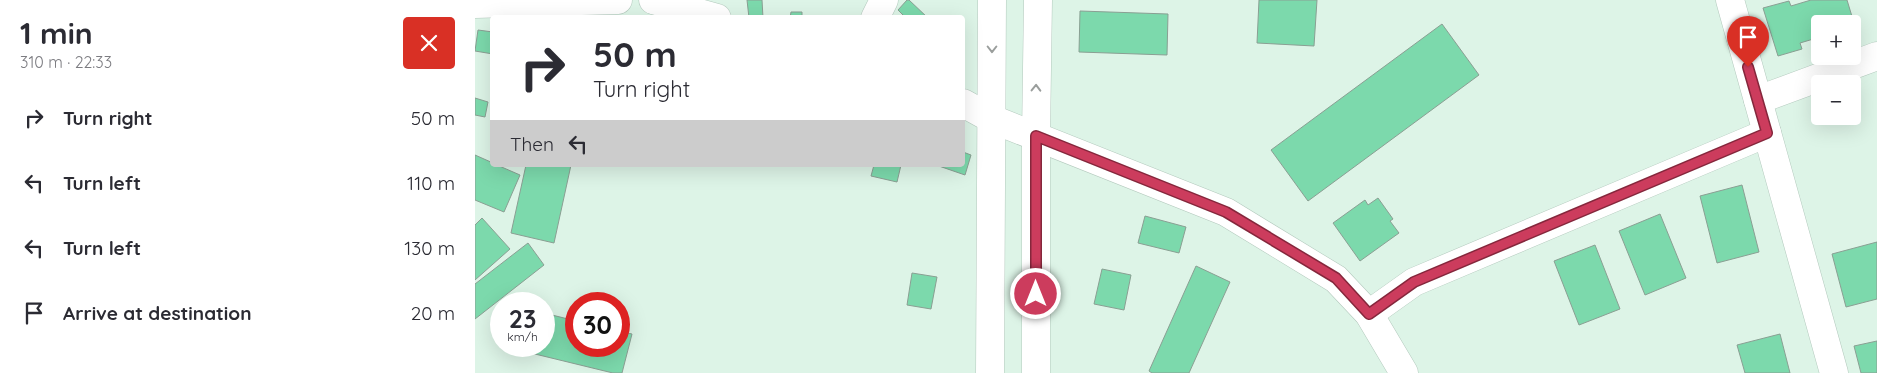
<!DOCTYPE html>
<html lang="en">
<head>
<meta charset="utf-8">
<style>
	:root { --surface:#fff; --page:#f2f2f3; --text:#2b2b33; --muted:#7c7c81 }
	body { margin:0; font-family:Quicksand,sans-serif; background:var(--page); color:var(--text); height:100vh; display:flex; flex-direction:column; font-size:19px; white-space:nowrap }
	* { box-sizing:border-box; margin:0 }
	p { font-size:16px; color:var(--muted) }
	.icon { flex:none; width:28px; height:28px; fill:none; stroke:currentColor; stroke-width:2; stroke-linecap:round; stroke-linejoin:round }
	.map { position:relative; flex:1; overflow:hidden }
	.side { display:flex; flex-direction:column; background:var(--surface); width:475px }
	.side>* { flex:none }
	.guide { position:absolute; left:15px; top:15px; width:475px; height:152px; border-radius:5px; box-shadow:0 5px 20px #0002; background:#fff; color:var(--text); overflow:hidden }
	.tools { position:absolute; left:1336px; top:15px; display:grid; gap:10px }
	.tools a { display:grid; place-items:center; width:50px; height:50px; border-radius:5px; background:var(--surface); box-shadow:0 5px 20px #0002; font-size:25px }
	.speed { position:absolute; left:15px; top:292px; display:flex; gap:10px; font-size:25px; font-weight:700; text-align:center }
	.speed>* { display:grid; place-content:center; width:65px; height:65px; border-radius:50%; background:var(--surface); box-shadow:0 5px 20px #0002; line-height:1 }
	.speed small { font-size:12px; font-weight:400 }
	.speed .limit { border:8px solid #d22; background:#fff; color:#111 }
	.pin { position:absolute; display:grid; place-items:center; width:42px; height:42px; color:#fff; margin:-51px -21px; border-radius:50% 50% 50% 0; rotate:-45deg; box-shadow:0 0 5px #0007 }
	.pin .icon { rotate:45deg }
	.me { position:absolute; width:55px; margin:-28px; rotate:0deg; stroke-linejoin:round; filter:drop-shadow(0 0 4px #0008) }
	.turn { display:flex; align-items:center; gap:18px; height:105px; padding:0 20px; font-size:22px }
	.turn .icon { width:65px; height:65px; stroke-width:2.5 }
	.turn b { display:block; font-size:35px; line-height:42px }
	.then { display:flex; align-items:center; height:48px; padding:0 20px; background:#0003; gap:10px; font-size:19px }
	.round { display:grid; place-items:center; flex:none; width:52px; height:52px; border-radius:5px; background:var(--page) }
	.head { display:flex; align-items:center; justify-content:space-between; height:85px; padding:0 20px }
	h1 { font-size:30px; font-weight:700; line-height:38px }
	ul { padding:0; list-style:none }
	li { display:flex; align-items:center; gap:15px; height:65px; padding:0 20px }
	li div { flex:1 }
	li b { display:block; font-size:19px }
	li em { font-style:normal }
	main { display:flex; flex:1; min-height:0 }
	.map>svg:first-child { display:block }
	.building { fill:#7cd9ac; stroke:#8a9f93 }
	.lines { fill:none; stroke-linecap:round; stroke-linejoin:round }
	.minor-casing { stroke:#b3c9bd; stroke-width:29 }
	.minor { stroke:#fff; stroke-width:28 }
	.oneway { stroke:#9a9e9c }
	.route-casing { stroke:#85273c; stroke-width:12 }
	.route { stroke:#cc3c5d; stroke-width:9 }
</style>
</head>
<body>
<main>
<section class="side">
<div class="head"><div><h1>1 min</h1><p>310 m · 22:33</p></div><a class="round" style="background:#d93025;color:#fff"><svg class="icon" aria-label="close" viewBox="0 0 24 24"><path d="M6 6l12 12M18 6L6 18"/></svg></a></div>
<ul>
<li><svg class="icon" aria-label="right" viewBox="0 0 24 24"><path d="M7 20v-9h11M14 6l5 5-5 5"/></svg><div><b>Turn right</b></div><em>50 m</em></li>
<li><svg class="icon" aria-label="left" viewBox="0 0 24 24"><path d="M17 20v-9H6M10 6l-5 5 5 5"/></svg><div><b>Turn left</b></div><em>110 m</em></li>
<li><svg class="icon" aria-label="left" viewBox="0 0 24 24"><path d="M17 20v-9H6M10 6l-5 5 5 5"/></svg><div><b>Turn left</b></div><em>130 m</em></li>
<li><svg class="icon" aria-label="arrive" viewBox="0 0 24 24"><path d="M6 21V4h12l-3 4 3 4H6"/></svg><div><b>Arrive at destination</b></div><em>20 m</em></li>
</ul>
</section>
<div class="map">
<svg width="1402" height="373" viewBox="0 0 1402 373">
	<rect width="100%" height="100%" fill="#ddf4e7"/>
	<g class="building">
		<path d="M272,0h15l1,18h-14z"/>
		<path d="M432,0h2l19,18h-22l-8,-8z"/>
		<path d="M784,0h58l-3,46 -57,-3z"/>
		<path d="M1336,0h36l10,33 -4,2v-11h-33v13l-20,6 2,6 -24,7 -15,-48 26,-7 2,5z"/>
		<path d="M605,11l88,3 -1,41 -88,-3z"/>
		<path d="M316,12h11v6h-12z"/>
		<path d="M967,24l37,51 -171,126 -37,-51z"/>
		<path d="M3,30l15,2v22l-18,-3z"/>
		<path d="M0,98l13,4 -3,15 -10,-2z"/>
		<path d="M488,152l8,3 -6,20 -29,-10h27z"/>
		<path d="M0,155l18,8v2h4l23,10 -16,37 -29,-12z"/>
		<path d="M51,165h45l-17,78 -43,-10z"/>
		<path d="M399,165h27l-4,17 -26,-6z"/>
		<path d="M1267,185l17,67 -42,11 -17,-67z"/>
		<path d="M903,198l15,21 -3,2 9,12 -39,28 -27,-38 32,-23 3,5z"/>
		<path d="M1185,214l26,64 -41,17 -26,-64z"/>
		<path d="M670,216l41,11 -7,26 -41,-10z"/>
		<path d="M7,218l28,31 -35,31v-55z"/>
		<path d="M1402,242v57l-31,8 -14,-53z"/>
		<path d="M53,243l16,22 -69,54v-35z"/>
		<path d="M1120,245l25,64 -41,16 -25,-64z"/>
		<path d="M721,266l34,16 -41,91h-37l-3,-2z"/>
		<path d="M627,269l29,6 -7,35 -30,-6z"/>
		<path d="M437,273l25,4 -6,32 -24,-4z"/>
		<path d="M69,313l32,8v25h43v-15l13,3 -10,39h-9l-111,-27h42z"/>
		<path d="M1305,334l10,39h-45l-8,-28z"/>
		<path d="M1402,341v32h-16l-7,-27z"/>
	</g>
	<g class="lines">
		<defs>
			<g id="minor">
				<path d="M178,0l64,18"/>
				<path d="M1255,0l104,373"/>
				<path d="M0,4l143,-4"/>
				<path d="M400,18l9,-18"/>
				<path d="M1283,100l119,-44"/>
				<path d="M488,103l29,16 234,93 110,67 33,35 35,59"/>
				<path d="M894,314l45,-32 353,-149"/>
				<path d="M515,373l2,-373"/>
				<path d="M561,373v-237l2,-136"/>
			</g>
		</defs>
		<use href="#minor" class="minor-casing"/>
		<use href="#minor" class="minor"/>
	</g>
	<defs><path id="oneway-chevron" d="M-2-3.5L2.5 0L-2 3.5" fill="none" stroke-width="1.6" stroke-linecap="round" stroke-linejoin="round" transform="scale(1.25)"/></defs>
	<g class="oneway">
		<use href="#oneway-chevron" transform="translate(517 49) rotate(90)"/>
		<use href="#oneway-chevron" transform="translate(561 88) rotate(-89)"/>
	</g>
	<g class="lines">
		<defs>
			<path id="route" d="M561,294v-158l190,76 110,66 33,36 45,-32 353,-149 -19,-66"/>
		</defs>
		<use href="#route" class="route-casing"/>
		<use href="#route" class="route"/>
	</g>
</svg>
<div class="tools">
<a>+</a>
<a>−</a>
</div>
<div class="speed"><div>23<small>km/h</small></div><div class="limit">30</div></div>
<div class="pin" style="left:1273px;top:67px;background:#d93025"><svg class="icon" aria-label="arrive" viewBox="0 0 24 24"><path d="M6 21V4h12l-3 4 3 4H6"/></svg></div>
<svg class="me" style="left:561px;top:294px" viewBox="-20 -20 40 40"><circle r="17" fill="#cc3c5d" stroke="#fff" stroke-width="3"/><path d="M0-11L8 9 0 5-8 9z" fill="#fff"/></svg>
<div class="guide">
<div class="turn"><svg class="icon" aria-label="right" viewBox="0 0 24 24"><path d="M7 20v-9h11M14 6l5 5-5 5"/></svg><div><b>50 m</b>Turn right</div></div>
<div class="then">Then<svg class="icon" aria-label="left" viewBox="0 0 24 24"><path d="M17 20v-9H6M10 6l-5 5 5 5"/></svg></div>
</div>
</div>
</main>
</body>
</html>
